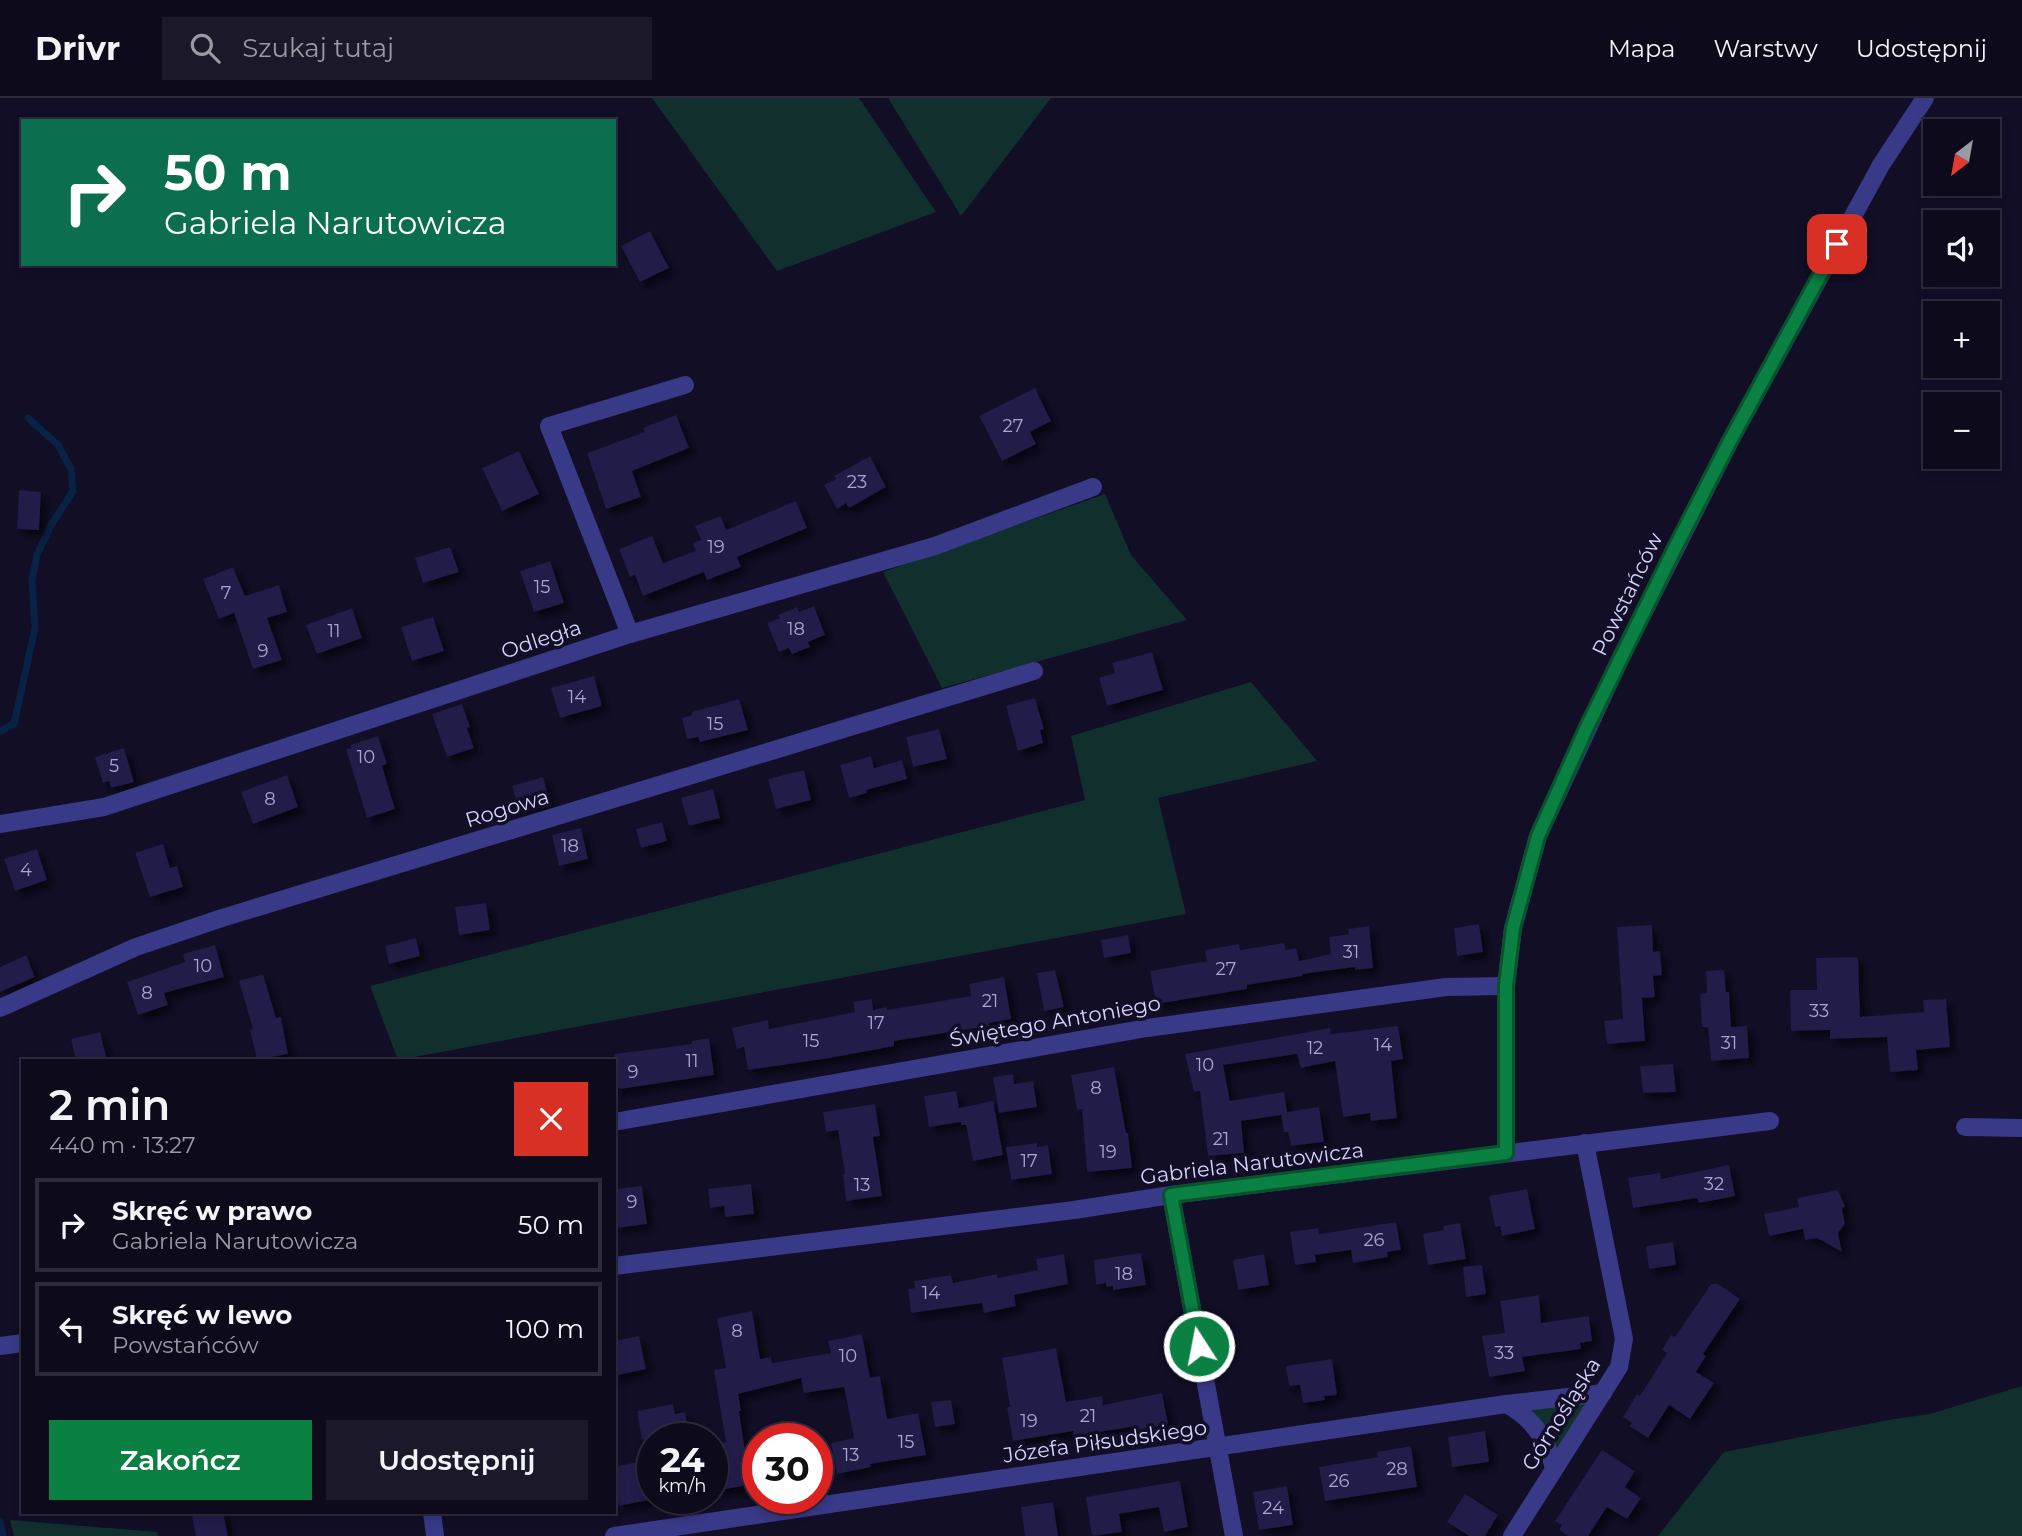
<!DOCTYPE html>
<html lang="pl">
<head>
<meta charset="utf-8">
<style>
	:root { --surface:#0d0a1c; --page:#1b1829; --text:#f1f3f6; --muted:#9a9aa3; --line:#2d2b3b; --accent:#0b8043 }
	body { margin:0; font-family:Montserrat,sans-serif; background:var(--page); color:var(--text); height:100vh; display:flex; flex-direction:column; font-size:26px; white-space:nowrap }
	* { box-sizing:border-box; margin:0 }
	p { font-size:23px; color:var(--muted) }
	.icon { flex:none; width:38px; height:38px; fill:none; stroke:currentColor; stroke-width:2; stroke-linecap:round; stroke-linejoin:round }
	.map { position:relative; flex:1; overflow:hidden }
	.side { position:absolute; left:21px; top:961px; width:595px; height:455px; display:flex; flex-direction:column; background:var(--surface); border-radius:0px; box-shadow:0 4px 10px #0003,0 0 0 2px var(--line) }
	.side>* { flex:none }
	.hud { position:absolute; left:21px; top:21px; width:595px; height:147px; border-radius:0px; box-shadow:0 4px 10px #0003,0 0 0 2px var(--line); background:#0b6e4f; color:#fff; overflow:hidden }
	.needle { width:46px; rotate:211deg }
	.controls { position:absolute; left:1923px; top:21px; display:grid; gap:14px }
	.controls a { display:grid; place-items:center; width:77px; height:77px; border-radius:0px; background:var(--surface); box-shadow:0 4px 10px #0003,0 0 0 2px var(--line); font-size:35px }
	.speed { position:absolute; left:637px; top:1325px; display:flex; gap:14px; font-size:35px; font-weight:700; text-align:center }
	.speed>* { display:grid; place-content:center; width:91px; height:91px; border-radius:50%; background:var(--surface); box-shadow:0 4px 10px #0003,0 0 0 2px var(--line); line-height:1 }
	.speed small { font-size:18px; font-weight:400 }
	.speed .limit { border:10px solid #d22; background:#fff; color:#111 }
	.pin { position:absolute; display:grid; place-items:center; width:60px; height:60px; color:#fff; margin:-30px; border-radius:14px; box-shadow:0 4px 10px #0006 }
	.me { position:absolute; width:77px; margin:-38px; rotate:349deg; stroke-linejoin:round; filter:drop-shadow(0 0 5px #0008) }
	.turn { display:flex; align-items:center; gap:24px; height:147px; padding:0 28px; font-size:32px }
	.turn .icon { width:91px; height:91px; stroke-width:2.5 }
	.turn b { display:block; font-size:49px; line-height:60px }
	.round { display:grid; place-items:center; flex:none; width:74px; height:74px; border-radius:0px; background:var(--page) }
	.headline { display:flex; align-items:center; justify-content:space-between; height:119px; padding:0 28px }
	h1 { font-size:42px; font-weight:600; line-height:52px }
	.primary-button { display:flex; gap:14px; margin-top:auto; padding:14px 28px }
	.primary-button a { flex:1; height:80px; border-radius:0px; background:var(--accent); color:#fff; font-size:28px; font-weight:600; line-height:80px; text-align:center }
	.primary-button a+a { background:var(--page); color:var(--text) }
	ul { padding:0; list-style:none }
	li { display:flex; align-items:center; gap:21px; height:94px; margin:0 14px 10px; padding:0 14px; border:4px solid var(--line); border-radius:0px }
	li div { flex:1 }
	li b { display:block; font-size:26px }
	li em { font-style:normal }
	header { display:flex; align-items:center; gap:42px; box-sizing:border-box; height:98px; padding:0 35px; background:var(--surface); border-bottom:2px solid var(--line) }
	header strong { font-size:33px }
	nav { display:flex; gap:38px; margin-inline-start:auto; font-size:24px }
	.search { width:490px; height:63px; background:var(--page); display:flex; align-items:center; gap:18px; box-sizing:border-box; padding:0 24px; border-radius:0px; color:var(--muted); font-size:26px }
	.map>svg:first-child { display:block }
	.green { fill:#11302d }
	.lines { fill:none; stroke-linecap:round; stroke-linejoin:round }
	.stream { stroke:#082245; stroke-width:7 }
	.building { fill:#201a48; filter:url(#shadow) }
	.minor { stroke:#383987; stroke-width:18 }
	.route-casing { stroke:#07532c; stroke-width:18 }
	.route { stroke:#0b8043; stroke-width:12 }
	.labels { text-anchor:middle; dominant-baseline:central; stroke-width:7; stroke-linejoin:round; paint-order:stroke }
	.number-label { font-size:18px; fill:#a8a5d1 }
	.street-label { font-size:21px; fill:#d6d3ff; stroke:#110e26 }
</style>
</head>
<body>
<header>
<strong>Drivr</strong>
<div class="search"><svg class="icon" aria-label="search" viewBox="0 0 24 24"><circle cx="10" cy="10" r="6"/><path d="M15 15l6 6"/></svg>Szukaj tutaj</div>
<nav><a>Mapa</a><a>Warstwy</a><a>Udostępnij</a></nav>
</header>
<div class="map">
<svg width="2022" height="1438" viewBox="0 0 2022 1438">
	<defs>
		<filter id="shadow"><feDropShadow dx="6" dy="6" stdDeviation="3.5" flood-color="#0009"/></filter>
	</defs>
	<rect width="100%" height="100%" fill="#110e26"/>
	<g class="green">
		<path d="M652,0h207l77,114 -159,59z"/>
		<path d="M888,0h163l-90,118z"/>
		<path d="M1105,396l26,61 56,65 -245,68 -59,-116z"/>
		<path d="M1251,584l66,79 -159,37 28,116 -788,146 -28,-74 715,-186 -14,-64z"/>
		<path d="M2022,1288v150h-364l66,-84 170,-33 36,-5z"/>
		<path d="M1588,1303l-30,51 -32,-44z"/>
		<path d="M10,1422l147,12 1,4h-144z"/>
	</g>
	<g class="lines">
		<g class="stream">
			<path d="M0,633l14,-7 21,-96 -3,-48 5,-25 14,-30 22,-34 -2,-22 -13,-24 -30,-27"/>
			<path d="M0,1423l3,15"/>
		</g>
	</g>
	<g class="building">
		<path d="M650,133l19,37 -29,14 -19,-36z"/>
		<path d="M1035,290l16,33 -21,11 6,12 -34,17 -23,-45z"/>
		<path d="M676,317l13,33 -57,23 9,26 -35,12 -19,-56 58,-21 -2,-4z"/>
		<path d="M519,353l20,43 -37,17 -20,-43z"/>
		<path d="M870,358l16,31 -37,21 -3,-5 -9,6 -13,-24 12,-6 -2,-3z"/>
		<path d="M19,392l22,2 -2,38 -22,-1z"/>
		<path d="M796,403l11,27 -70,29 4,10 -34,13 -3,-8 -61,24 -8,-21 -5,2 -11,-28 33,-13 11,27 33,-12 -3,-8 8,-3 -6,-14 26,-10 5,14z"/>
		<path d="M450,449l9,25 -36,11 -8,-25z"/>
		<path d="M550,463l14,42 -30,9 -14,-41z"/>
		<path d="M233,469l12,29 34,-11 8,27 -20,6 15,42 -29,9 -19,-56 -15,6 -16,-40z"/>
		<path d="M814,508l11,29 -17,7 2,5 -18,7 -3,-6 -10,4 -12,-29 13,-5 -2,-3 19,-8 2,5z"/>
		<path d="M352,510l10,30 -45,16 -11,-29z"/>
		<path d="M433,519l11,34 -32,10 -11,-34z"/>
		<path d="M1152,554l11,38 -56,16 -8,-28 16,-5 -3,-10z"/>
		<path d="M594,578l8,30 -42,12 -9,-30z"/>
		<path d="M1035,600l9,31 -4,1 3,13 -25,8 -12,-45z"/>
		<path d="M739,601l9,31 -48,12 -2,-5 -11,2 -5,-21 10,-3v-3z"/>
		<path d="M462,606l8,23 -3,1 7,20 -27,9 -15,-43z"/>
		<path d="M939,631l8,30 -34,8 -7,-30z"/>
		<path d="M378,638l9,28 -5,2 13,43 -28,9 -21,-69 5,-1 -1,-3z"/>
		<path d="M124,650l10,34 -23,6 -2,-7 -6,2 -8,-26z"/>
		<path d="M871,658l3,12 28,-8 5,19 -41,11 1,3 -18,5 -9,-33z"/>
		<path d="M804,672l7,30 -35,9 -8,-30z"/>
		<path d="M287,677l11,32 -45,17 -12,-32z"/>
		<path d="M543,679l7,24 -31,9 -7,-24z"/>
		<path d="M713,691l7,29 -31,8 -8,-28z"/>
		<path d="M662,724l5,19 -26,7 -5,-19z"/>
		<path d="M581,730l7,31 -29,7 -7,-31z"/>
		<path d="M163,746l7,24 7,-2 6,21 -33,10 -15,-44z"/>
		<path d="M37,751l10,31 -32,11 -11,-32z"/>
		<path d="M486,805l4,27 -31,5 -4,-28z"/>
		<path d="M1479,826l4,28 -26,4 -3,-28z"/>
		<path d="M1652,827l1,27 7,-1 2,24 -9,1 2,21 -13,1 3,43 -38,3 -3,-23 19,-2 -6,-92z"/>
		<path d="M1369,828l4,42 -18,2v-3l-53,7v2l-55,9v4l-91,15 -6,-33 57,-10 -2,-11 34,-6 1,6 44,-7 2,7 10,-2 3,13 32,-7 -2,-17 20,-3 -1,-5z"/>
		<path d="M1128,837l3,18 -27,5 -3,-18z"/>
		<path d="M416,840l4,18 -31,8 -4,-18z"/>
		<path d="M215,847l9,32 -60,16 4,12 -30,10 -11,-33 58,-20 -2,-8z"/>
		<path d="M26,857l9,22 -35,15v-25z"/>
		<path d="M1858,859l2,60 64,-5 -1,-12 23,-1 4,48 -34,3 2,20 -28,2 -3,-35 -57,2v-9l-39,1 -1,-41h27l-1,-32z"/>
		<path d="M1055,872l9,37 -20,4 -7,-38z"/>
		<path d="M1724,872l2,22h3l2,35 16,-1 2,32 -38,3 -3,-34h-6l-2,-33 7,-1 -1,-22z"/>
		<path d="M263,876l13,44 5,-1 7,37 -31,6 -7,-30 3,-1 -14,-48z"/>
		<path d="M1004,879l7,42 -22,4v3l-95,15v5l-64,12 -82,12 -4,-23 -7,2 -5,-21 36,-8 1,9 86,-17 -2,-10 19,-3 1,11 14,-3v3l84,-14 -2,-12z"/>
		<path d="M1398,928l5,33 -12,2 6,57 -26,3 -1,-8 -27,4 -8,-56 -34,7 -4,-14 -74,11 7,36 54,-9 3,20 32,-5 5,35 -33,4 -3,-14h-4l-3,-17 -40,6 3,32 -36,3 -8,-65 -6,1 -9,-38 145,-26 1,6z"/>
		<path d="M100,934l7,28h-31l-5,-21z"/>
		<path d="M709,940l5,37 -94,14 -1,-1 -5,1v-35l78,-10v-3z"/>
		<path d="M1673,966l3,28 -33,1 -3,-27z"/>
		<path d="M1114,969l12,66h2l4,35 -45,4 -5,-63 -5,1 -6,-35z"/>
		<path d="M1013,976l1,10 19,-3 4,26 -38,6 -6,-36z"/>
		<path d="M956,993l3,17 34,-7 10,54 -30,6 -7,-36h-5v-3l-32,5 -5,-31z"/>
		<path d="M875,1006l5,32 -7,1 9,59 -36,5 -3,-27h2l-7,-44 -12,2 -3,-20z"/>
		<path d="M1037,1045v4l11,-2 4,29 -41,6 -5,-33z"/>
		<path d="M1729,1067l6,31 -36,7 -2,-5 -64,10 -5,-30 32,-5 1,6z"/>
		<path d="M751,1086l3,30 -29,3 -1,-11 -14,2 -2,-19z"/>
		<path d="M642,1088l5,38 -30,4 -3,-39z"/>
		<path d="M1527,1091l8,40 -33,7 -2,-10 -5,1 -6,-31z"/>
		<path d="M1838,1092l7,16 -3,3 3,15 -7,9 4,19 -25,-14 -12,2 -2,-11 -34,7 -5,-22 35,-7 -2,-9z"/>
		<path d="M1396,1124l5,28 -14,2 1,5 -35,6 -2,-13 -36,5 1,7 -21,3 -5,-33 28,-4 1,6z"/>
		<path d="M1460,1125l6,36 -38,6 -5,-31 21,-4 -1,-4z"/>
		<path d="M1673,1144l3,23 -27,4 -3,-23z"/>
		<path d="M1141,1155l5,32 -33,5v-4l-7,1v-4l-10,2 -2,-25z"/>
		<path d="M1064,1156l4,30 -54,11 2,11 -32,7 -2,-10 -71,10 -3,-24 7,-1 -1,-7 37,-6 2,8 44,-9 1,4 40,-8 -2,-11z"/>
		<path d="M1264,1156l5,31 -31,5 -5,-30z"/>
		<path d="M1482,1167l4,29 -20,3 -3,-30z"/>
		<path d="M1711,1186h7l22,15 -37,55 3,2 -10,16 18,11 -24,36 -21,-14 -21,33 -19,-12 3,-3 -9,-6 14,-23 3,2 27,-43 -5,-3 9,-15 4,2z"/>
		<path d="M1539,1197l2,28 48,-7 3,25 -12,2 1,6 -59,8 3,14 -36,6 -7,-41 23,-3 -5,-32z"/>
		<path d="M752,1213l8,48 11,-2 1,6 59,-10 -3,-12 34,-7 8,44 10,-2 7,43 31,-6 8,42 -56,9 1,3 -34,7 -6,-31 23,-5 -10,-51 -40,6 -3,-15 -63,16 3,17h-2l11,74 -38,6v-47l14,-2 -12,-72 12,-2 -9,-50z"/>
		<path d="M639,1238l7,33 -32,7v-35z"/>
		<path d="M1056,1250l10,54 36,-6 1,9 59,-12 6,31 -30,6 -1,-4 -63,10 -1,-5 -60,10 -6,-34h3l-8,-49z"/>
		<path d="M1332,1261l5,36 -13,1 1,4 -22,3 -3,-18 -11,1 -3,-20z"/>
		<path d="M951,1302l4,24 -20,3 -4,-25z"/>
		<path d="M673,1306l2,10 10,-2 4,20 -47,8 -5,-29z"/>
		<path d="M1485,1333l4,31 -37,5 -4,-30z"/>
		<path d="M1411,1348l6,41 -92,14 -6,-34 59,-10 -1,-5z"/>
		<path d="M1602,1352l33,21 -10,16 16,11 -14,21 -20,-12 -19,29h-20l-9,-6 3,-5 -7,-4z"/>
		<path d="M647,1362l7,39 -35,7 -5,-25v-14z"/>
		<path d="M1180,1383l8,46 -24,5 -5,-25 -40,7 3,18 -30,4 -6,-39z"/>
		<path d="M1287,1388l6,39 -34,5 -6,-38z"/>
		<path d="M1465,1396l33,21 -13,21h-16l-22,-14z"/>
		<path d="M1053,1404l5,34h-33l-4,-29z"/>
		<path d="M191,1414h32l5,24h-32z"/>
	</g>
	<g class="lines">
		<g class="minor">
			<path d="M630,536l-81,-208 136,-41"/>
			<path d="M0,726l104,-17 526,-173 305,-88 158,-59"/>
			<path d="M0,910l136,-61 86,-29 812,-247"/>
			<path d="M614,1024l533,-94 299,-41 60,-1"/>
			<path d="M1965,1029l57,1"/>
			<path d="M1506,1055v-167l7,-58 25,-92 83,-179 110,-218 150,-274 44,-67"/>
			<path d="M1171,1097l63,341"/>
			<path d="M614,1168l460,-56 97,-15 599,-74"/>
			<path d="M0,1248l23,-3"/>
			<path d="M1506,1306c27,14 42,36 48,65"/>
			<path d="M432,1414l3,24"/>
			<path d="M614,1438l892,-132 97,-11"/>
			<path d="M1512,1438l107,-169 5,-28 -39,-196"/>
		</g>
	</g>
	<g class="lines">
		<defs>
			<path id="route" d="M1199,1248l-28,-151 335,-42v-167l7,-58 25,-92 49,-109 88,-179 56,-109 106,-195"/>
		</defs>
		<use href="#route" class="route-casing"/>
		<use href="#route" class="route"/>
	</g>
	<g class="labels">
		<g class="number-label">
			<text x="1013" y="328">27</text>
			<text x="857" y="384">23</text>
			<text x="716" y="449">19</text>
			<text x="542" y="489">15</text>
			<text x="226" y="495">7</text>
			<text x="796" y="531">18</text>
			<text x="334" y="533">11</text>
			<text x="263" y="553">9</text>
			<text x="577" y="599">14</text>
			<text x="715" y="626">15</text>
			<text x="366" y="659">10</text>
			<text x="114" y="668">5</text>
			<text x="270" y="701">8</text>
			<text x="570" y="748">18</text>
			<text x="26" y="772">4</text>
			<text x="1351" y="854">31</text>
			<text x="203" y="868">10</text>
			<text x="1226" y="871">27</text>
			<text x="147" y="895">8</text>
			<text x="990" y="903">21</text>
			<text x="1819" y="913">33</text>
			<text x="876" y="925">17</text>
			<text x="811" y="943">15</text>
			<text x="1729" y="945">31</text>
			<text x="1383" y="947">14</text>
			<text x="1315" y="950">12</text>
			<text x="692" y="963">11</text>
			<text x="1205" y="967">10</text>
			<text x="633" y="974">9</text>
			<text x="1096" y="990">8</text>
			<text x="1221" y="1041">21</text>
			<text x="1108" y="1054">19</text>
			<text x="1029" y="1063">17</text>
			<text x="1714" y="1086">32</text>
			<text x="862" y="1087">13</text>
			<text x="632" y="1104">9</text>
			<text x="1374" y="1142">26</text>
			<text x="1124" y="1176">18</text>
			<text x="931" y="1195">14</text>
			<text x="737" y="1233">8</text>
			<text x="1504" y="1255">33</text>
			<text x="848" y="1258">10</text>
			<text x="1088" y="1318">21</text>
			<text x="1029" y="1323">19</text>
			<text x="906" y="1344">15</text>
			<text x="851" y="1357">13</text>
			<text x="1397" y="1371">28</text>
			<text x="1339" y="1383">26</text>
			<text x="1273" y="1410">24</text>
		</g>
		<g class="street-label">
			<text transform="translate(1627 496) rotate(-64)">Powstańców</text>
			<text transform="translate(541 541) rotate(-18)">Odległa</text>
			<text transform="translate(507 710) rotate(-17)">Rogowa</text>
			<text transform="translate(1055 923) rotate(-10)">Świętego Antoniego</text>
			<text transform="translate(1252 1065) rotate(-7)">Gabriela Narutowicza</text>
			<text transform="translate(1561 1316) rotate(-58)">Górnośląska</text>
			<text transform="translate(1105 1343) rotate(-8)">Józefa Piłsudskiego</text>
		</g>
	</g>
</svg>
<div class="controls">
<a><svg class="needle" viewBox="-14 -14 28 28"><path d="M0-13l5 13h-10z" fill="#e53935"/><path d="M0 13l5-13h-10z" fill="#9a9aa3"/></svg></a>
<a><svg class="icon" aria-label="sound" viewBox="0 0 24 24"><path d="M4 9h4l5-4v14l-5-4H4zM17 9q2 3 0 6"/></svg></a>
<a>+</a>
<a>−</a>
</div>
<div class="speed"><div>24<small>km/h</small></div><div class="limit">30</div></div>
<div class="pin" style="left:1837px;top:146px;background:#d93025"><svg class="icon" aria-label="arrive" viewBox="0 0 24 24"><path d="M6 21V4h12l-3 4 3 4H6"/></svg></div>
<svg class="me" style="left:1199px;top:1248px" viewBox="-20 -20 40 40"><circle r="17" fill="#0b8043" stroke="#fff" stroke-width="3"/><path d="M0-11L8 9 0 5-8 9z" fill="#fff"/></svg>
<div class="hud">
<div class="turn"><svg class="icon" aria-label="right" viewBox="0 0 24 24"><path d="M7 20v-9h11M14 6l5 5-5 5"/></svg><div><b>50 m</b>Gabriela Narutowicza</div></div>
</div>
<section class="side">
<div class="headline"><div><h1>2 min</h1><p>440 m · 13:27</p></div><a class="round" style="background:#d93025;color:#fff"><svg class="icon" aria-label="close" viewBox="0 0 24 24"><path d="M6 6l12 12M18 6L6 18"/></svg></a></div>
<ul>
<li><svg class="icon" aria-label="right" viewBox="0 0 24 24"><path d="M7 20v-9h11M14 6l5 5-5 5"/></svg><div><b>Skręć w prawo</b><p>Gabriela Narutowicza</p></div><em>50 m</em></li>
<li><svg class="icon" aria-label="left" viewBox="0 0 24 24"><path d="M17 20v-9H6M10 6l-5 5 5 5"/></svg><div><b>Skręć w lewo</b><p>Powstańców</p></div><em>100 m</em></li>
</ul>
<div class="primary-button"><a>Zakończ</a><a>Udostępnij</a></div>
</section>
</div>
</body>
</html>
